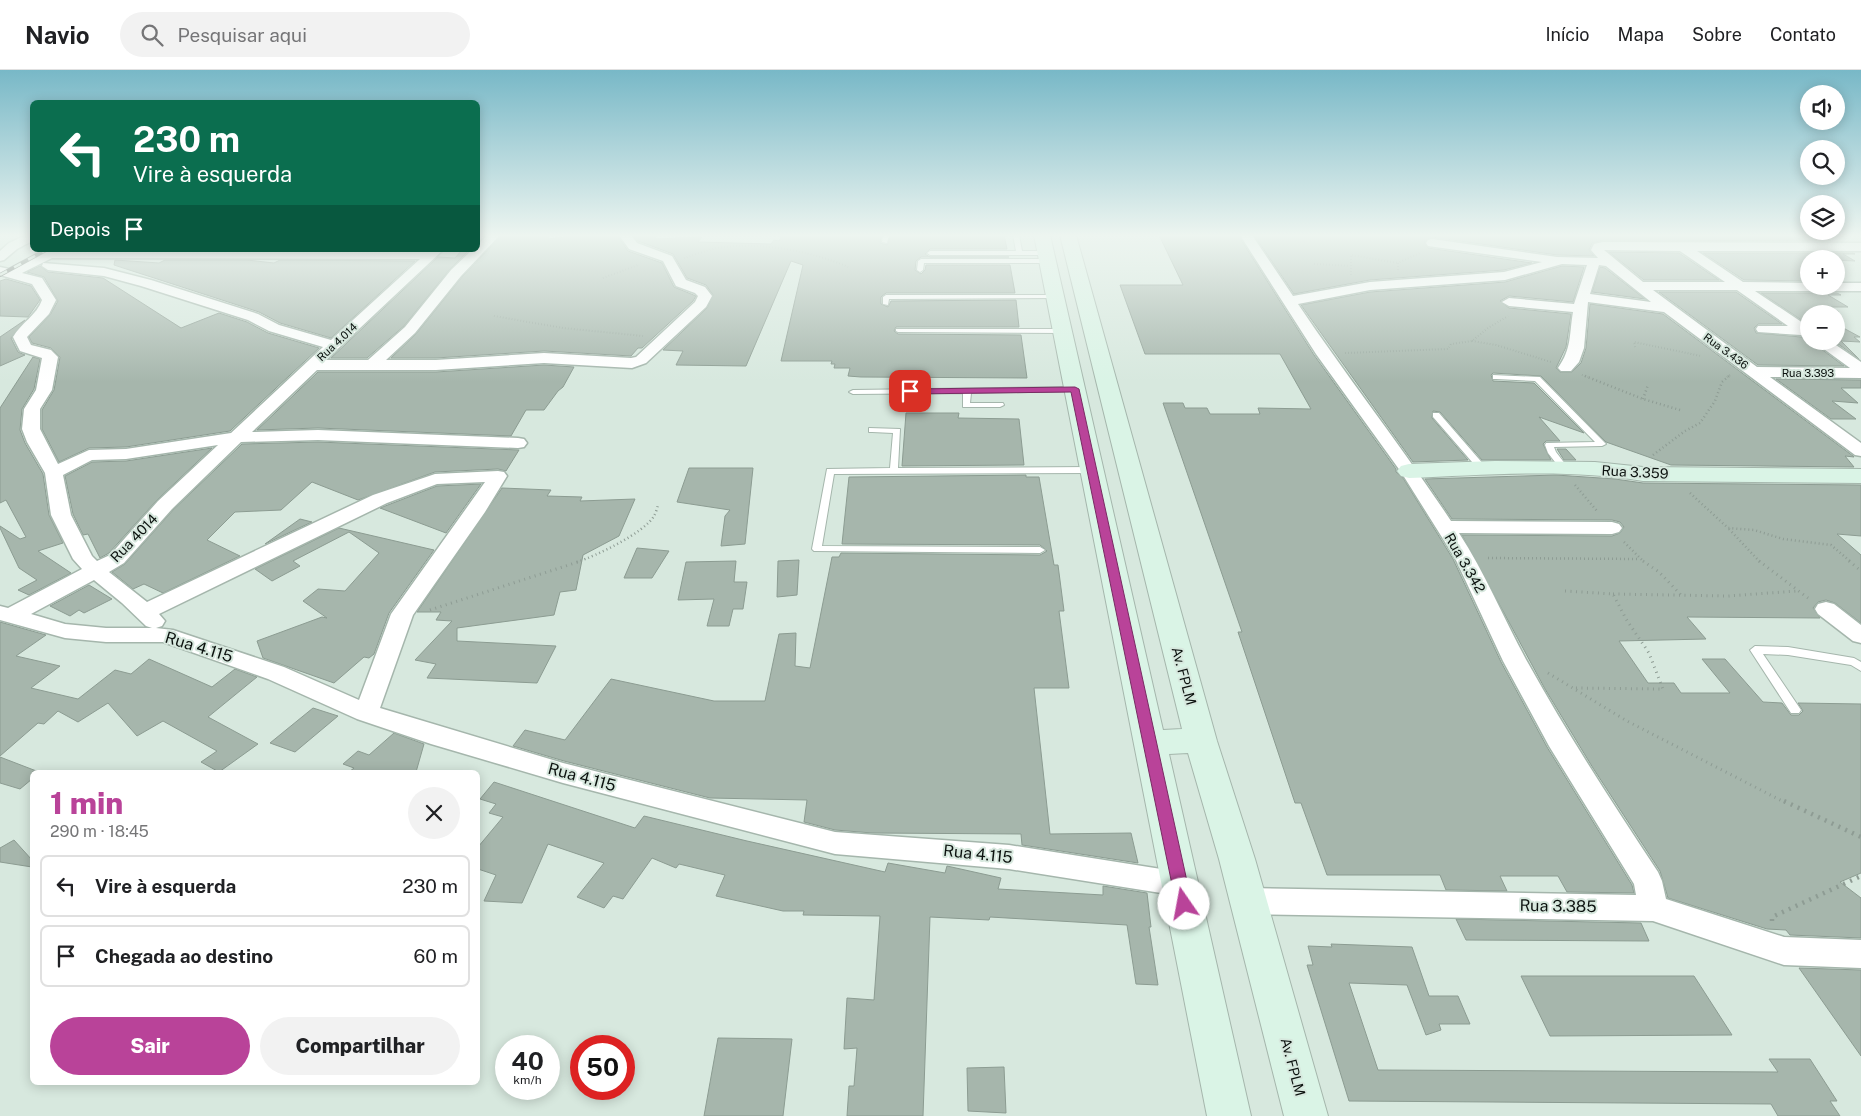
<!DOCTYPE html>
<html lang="pt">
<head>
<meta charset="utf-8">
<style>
	:root { --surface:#fff; --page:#f2f2f2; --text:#202124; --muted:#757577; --line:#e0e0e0; --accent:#b94399 }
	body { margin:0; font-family:"Public Sans",sans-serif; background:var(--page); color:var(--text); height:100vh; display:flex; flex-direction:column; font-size:19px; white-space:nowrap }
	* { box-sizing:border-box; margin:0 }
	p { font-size:16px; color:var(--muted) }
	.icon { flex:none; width:28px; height:28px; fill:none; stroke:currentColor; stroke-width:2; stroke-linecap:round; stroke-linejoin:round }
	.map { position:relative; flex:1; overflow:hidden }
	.details { position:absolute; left:30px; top:700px; width:450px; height:315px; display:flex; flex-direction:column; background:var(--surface); border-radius:8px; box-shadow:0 2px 12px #0003 }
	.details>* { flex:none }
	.guide { position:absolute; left:30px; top:30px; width:450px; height:152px; border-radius:8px; box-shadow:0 2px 12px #0003; background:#0b6e4f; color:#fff; overflow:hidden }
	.buttons { position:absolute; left:1800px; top:15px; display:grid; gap:10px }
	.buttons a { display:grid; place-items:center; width:45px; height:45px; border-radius:50%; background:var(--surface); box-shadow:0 2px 12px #0003; font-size:25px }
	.speed { position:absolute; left:495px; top:965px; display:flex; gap:10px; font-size:25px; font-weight:700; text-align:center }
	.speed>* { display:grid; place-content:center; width:65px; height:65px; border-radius:50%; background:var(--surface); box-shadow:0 2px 12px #0003; line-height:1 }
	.speed small { font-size:12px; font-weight:400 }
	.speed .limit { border:8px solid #d22; background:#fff; color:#111 }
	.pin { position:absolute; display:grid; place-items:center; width:42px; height:42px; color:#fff; margin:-21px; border-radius:10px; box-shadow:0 2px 8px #0006 }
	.me { position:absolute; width:55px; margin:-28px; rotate:348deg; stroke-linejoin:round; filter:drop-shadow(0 0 4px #0008) }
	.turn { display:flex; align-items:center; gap:18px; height:105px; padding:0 20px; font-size:22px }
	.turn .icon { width:65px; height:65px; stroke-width:2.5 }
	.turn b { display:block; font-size:35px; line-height:42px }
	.then { display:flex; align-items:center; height:48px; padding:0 20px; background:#0003; gap:10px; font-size:19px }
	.round { display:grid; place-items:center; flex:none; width:52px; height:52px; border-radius:26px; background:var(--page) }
	.overview { display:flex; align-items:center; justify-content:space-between; height:85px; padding:0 20px }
	h1 { font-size:30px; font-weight:800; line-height:38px; color:var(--accent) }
	.button { display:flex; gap:10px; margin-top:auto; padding:10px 20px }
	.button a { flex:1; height:58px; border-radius:30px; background:var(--accent); color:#fff; font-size:20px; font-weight:800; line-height:58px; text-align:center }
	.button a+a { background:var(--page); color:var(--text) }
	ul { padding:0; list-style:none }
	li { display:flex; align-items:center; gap:15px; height:62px; margin:0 10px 8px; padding:0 10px; border:2px solid var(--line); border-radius:8px }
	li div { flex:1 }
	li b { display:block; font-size:19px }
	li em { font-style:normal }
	header { display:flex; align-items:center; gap:30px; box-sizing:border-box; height:70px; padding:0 25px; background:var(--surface); border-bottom:1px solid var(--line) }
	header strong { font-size:24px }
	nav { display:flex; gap:28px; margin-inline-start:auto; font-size:18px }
	.search { width:350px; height:45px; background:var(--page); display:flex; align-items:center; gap:12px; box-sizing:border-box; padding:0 18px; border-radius:28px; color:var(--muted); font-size:19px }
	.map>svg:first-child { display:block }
	.building { fill:#a6b6ac; stroke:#8c9c92 }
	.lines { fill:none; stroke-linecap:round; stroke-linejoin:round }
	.lane-casing { stroke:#a5b6ac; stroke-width:2 }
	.street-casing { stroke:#a5b6ac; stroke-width:3 }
	.secondary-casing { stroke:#a5b6ac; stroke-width:2 }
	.path-far3 { stroke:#8e9c94; stroke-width:2; stroke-dasharray:0.5 2.5; stroke-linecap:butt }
	.path-far2 { stroke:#8e9c94; stroke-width:2.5; stroke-dasharray:1 3; stroke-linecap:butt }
	.path-far1 { stroke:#8e9c94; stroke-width:3; stroke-dasharray:1 4.5; stroke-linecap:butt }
	.path { stroke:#8e9c94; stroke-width:4.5; stroke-dasharray:2 5.5; stroke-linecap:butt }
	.lane { fill:#fff; fill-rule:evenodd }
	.street { fill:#fff; fill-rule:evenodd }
	.secondary { fill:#daf4e6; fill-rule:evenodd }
	.rail-casing { stroke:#56605a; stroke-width:4 }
	.rail { stroke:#d7e8de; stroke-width:2.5; stroke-dasharray:8; stroke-linecap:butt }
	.route { fill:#b94399; stroke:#782c63 }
	.labels { text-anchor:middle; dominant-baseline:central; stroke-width:4; stroke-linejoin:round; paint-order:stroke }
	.far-street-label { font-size:11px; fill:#0b110e; stroke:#d7e8de }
	.street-label { font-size:14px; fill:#0b110e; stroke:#d7e8de }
	.near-street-label { font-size:16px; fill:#0b110e; stroke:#d7e8de }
</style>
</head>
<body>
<header>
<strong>Navio</strong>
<div class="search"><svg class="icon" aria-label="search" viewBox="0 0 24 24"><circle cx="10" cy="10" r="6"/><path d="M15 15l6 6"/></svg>Pesquisar aqui</div>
<nav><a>Início</a><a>Mapa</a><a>Sobre</a><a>Contato</a></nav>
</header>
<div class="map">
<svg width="1861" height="1046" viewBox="0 0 1861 1046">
	<rect width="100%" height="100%" fill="#d7e8de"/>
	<g class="building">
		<path d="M502,165h47l-1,4 38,-4h31l11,16 34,12 12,24 22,9 -3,5 -51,47h-4l-7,8 -87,-5 -108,7h-45l25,-24 46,-57z"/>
		<path d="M634,165h20l2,4 46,-2 -4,5 73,2 3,-4 5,1 3,-6 99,1 -1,7 7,2 4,-10h113l3,14h-77l-5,5 5,3h79h-88l-5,4 -1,9 6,4 4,-4 1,-5h84l5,28h-129l-5,4v7l7,3 3,-6 125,-1 3,27h-123l-2,4 4,3 123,1 6,43 -166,-1 -13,-1 2,-8h-16l1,-4h-4l1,-3h-51l22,-96 -12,-4 -45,105 -70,-1 7,-14 -20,-1 44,-42 6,-13 -7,-10 -19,-7 -14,-24 -35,-13z"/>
		<path d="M1159,165h79l76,120 82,114v3l7,6 50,81 48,103 46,85 85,138 2,8 -67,-1 -9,-16h-58l7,15 -61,-1 -6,-15h-113l-26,-72h-6l-57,-171h4l-79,-229h20l2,5h22l3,6h50l-2,-6 53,1 -31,-55h-135l-25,-69h63z"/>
		<path d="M1254,165h566l11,6 -228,-1 -11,3 -3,7 5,6 -37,-1 -125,-18 -8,5 4,6 104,15 -28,7 -134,10 -76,14z"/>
		<path d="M462,180h7l-19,19 -46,57 -37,32h-36l107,-101 17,1z"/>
		<path d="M1609,182l70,1 40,27h-75z"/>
		<path d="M1703,183h150l2,1h-12l12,7 -46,-2v22l-65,-1z"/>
		<path d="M115,190l44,3 6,-3h82l27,3 6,-3 135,1 -84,77 -51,-15 -21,-11 -145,-47z"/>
		<path d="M40,196l8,6 55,6 78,50 38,-15 28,9 21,11 51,15 -89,83 -104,16 -37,1 -30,14 -17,-33v-19l12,-20 6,-33 -9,-9 -19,-5 -3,-6 21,-22 8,-14 -14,-24 -17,-5z"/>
		<path d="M1562,196l22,1 -11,35 -64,-6 -9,5 9,7 62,6 -5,33 -10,21 4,4h12l9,-9 5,-15 4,-44 73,10 190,142 1,1 -9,-1 9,11 -183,-2 -65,-23 -65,-66 -48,-3 -2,2 2,6 41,2 50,50 -45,-16 21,24h-14l-3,3 8,16h-69l-42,-48 -7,-1 -1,7 36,42 -55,2 -112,-157 69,-13 135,-10z"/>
		<path d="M1600,197l5,1 40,31 -53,-7z"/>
		<path d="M6,209l25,7 9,14 -12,17 -28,-1v-35z"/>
		<path d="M1659,222h77l46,32h-24l-4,4 2,5 45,4 8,3 35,26 -86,-1z"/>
		<path d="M1761,223h76l4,2h-13l20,12h-17l8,5h-25l4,2h-9v11z"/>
		<path d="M25,250l-14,18 7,14 7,3 -25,11v-29z"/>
		<path d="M1836,254l24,13h-6l6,5 -19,-1 18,18 -25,-18h2z"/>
		<path d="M33,287l7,2 -6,30 -12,20 -2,21 5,13 18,31 6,41 14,28 -25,8 33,22 -42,22 -11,-5 19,-10 -18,-12 -19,-40v-2l20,13 6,-2 -20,-37 -6,3v-95z"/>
		<path d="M544,295l30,2 -11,20 -5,4 -14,19h-18l-15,26 -193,-8 -61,2 61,-58h118z"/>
		<path d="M1776,309l85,1v8h-20l17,15 -26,-2 24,18h-25z"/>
		<path d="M906,343h53l-1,5 61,1 5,46 -122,1z"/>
		<path d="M318,372l201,8 -13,21 -8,-2 -63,3 -77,28 -46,-18 -31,28 -46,2 -28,28 33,16 -77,37 -19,-9 -11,5 -21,-17 13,-8 48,-54 69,-66z"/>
		<path d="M212,378l-55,52 -48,53 -9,5 -12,-24 -5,1 -10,-21 -8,-38 27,-14 34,-1z"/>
		<path d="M1557,379h9l10,11h-12z"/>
		<path d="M689,398h64l-8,76 -24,2 4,-30 5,-6 -53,-8z"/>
		<path d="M1026,405v2h13l15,88h4l6,46h-5l10,77h-35l16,146 81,-1 7,30 -116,-18 -1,-11 -149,-1 -37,-3 -31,-8 3,-22 -97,-2 -146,-37 -51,-15 12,-16 40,10 46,-61 103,22h51l14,-67 17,-1 -1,33 15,2 22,-111h7l2,-4 199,2 7,-4 -7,-6 -198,-1 7,-67z"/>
		<path d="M1556,405l59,4 28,4 218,2v51l-24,-2 24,21v68l-26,-20 -9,-3 -8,2 -5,6 7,10 -133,-1 19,22 -87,2 29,42h26l7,10h49l-28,-34h23l38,43 19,1 9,12h8l4,-4 -5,-8 63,1v169l-21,9 21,16v40l-71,-3 -4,-5 -19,-1 -99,-31 -8,-27 -67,-103 -48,-79 -83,-154 150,1 8,-3 4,-6 -4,-5 -8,-2 -160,-1 -27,-40z"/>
		<path d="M481,414l-35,49 -66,-25 57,-22z"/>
		<path d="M502,418l49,2 -4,6 35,1 -2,4 55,-2 -16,37 -36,19 -7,35 -16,2 -6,23 -97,13v13l99,5 -19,37 -110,-5 9,-14 -21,-4 37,-39 -16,-1 5,-8h-24z"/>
		<path d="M300,449l12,3 -47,22z"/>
		<path d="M339,458l95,22 -45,63 -15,41 -5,4 -5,-1 -30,26 -71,-25 -6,-17 65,-24 5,1 -24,-17 15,-12 27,2 34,-38 -30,-21 -56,29 7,5 -28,15 -17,-12z"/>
		<path d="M637,478l32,3 -17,27h-28z"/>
		<path d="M799,490l-2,35 -20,2 1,-36z"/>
		<path d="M736,491l-2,21h13l-4,27h-10l-4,17h-22l7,-27 -36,1 8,-38z"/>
		<path d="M89,515l23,14 -28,14 -5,-3 -9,6 -20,-10z"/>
		<path d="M0,552l46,13 -30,21 44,10 -29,22 47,11 37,-29 16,4 18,-15 63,28 23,-18 22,8 -49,40 50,27 -39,28 -18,-10 16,-11 -54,-30 -26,15 -29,-33 -30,19 -20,-11 -14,13 -6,-1 -38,33z"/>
		<path d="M313,638l25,8 -43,36 -25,-9z"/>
		<path d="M394,663l30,11 -8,28h-67l5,-4 -11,-4 15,-13 11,4z"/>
		<path d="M0,687l39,15h-7v7l-12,10 -20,-6z"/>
		<path d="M494,712l141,46 9,-12 103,25 138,31 3,-9 57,10 2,-7 54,12 -3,11 105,6v-9l44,7 4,34h-2l9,58 -22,-1 -9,-59 -137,-8 -1,3 -59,-3 -7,199h-76l2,-30h5l3,-38 -13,1 3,-51 27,2 6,-84 -77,-1 1,-4h-21l-67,-15 9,-21 -46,-11 -3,4 -24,-10 -29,41 -10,-3 -9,12 -27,-11 27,-34 -56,-19 -26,59 -38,-2 12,-26 -18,-6v-22l25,-30 -14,-4 7,-9 -16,-5z"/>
		<path d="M14,770l18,20v7l-32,-5v-14z"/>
		<path d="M1456,849l185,4 8,18 -183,-1z"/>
		<path d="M1331,874l81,3 17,49h29l12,28h-31l2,6 -15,5 -19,-50 -58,-2 29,87 400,2 -9,-13h41l27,42h-7l10,15h-62l-7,-12 -422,-3 -42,-136h6l-5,-19 24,1z"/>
		<path d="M1799,898l62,2v86z"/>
		<path d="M1521,906h173l38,59 -182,1z"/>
		<path d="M718,968l74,1 -9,77h-79z"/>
		<path d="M1004,997l2,46 -38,-2 -1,-43z"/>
	</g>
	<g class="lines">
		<defs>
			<g id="lane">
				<path d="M883,165h6l-2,8 -5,-1z"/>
				<path d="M1013,165h6l3,16h23l3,2 -3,2h-115l-3,-2 3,-2h86z"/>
				<path d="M921,189h127l3,2 -3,2h-124l-1,7 -3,2 -3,-2 1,-9z"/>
				<path d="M1055,225l2,1v2l-168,1 -1,6 -5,-1v-7l3,-2z"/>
				<path d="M896,259h167l3,2 -3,2 -165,-1 -2,-1z"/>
				<path d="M1493,305l47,2 66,67 -4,2 -48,1 2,5 13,17 -4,3 -3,-1 -14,-18 -3,-8 1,-2 49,-1 -60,-61 -39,-2h-3z"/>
				<path d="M1075,317l4,2 -1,2 -107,2 -1,10h33l1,2 -4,2h-37v-14l-110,1 -4,-2 4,-2z"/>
				<path d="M1433,343h6l46,53v4h-6l-46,-53z"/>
				<path d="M869,358l31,1 -2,39 194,-1 4,3 -4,3 -258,1 -12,72 218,1 5,3 -5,3 -226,-2 -2,-2 15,-80 63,-1 3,-35 -21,-1h-3z"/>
				<path d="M1755,576l33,1 66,11 7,4v9l-10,-6 -63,-10 -25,-1 38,56 -2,3h-8l-41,-63z"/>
			</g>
			<g id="street">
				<path d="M26,165h6v6l-15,8 -13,11 -4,1v-10l9,-8z"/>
				<path d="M487,165h13l-39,41 -46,57 -29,27h50l108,-7 87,5 5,-1 59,-55 3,-6 -3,-3 -19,-7 -13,-25 -34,-12 -10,-14h12l6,8 35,13 14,24 19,7 7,9 -6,11 -60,56 -14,5 -88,-5 -108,7h-119l-65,62 66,-2 200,8 6,1 3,4 -3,4 -6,1 -200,-8 -77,2 -69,67 -48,54 -15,9 38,30 226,-107 62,-21 63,-3 6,1 3,4 -22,36 -72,103 -33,93 183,55 272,69 174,13 171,27 10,3 4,9 -4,9 -10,3 -171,-27 -174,-15 -272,-71 -132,-39 -74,-25 -89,-40 -105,-37h-57l-41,-4 -65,-18v-14l8,2 74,-39 -9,-10 -22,-44 -6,-42 -18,-31 -5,-13 2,-20 12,-19 6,-32 -22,-7 -7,-14c8,-14 24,-22 29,-37l-10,-16 -32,-9v-8l9,2 28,-15 14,-4h392l-117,110h42l37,-33 46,-57 21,-20h6v-5zM52,188l368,1 -89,81 -52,-15 -21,-11 -107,-34 -47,-12 -61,-5 -1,3 6,4 56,6 37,10 107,34 21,11 54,16 -92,86 -105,16 -37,1 -31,14 -18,-35v-20l12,-19 6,-33 -7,-7 -20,-5 -4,-8 22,-23 7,-14 -14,-22 -20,-5zM218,375l-60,56 -48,54 -13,6 -5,-5 -21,-41 -8,-40 29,-15 34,-1zM485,412l-94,132 -32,86 -75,-33 -111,-37 -17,-2 6,-2 3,-5 -6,-7 228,-111 50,-19zM94,510l28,23 24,23 6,2h-46l-41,-4 -34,-10z"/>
				<path d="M1240,165h12l41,61 77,-14 134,-10 38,-10 -114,-16 -2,-3 2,-3 4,-1 125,18 41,1 -7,-8 3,-6 9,-2 258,1v8h-164l46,31 66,1v3h27v-3h25v8h-106l54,36v11l-8,-3 -43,-3 -2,-3 2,-3h30l-51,-36h-84l104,77 93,1 -37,-27h17l31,21v16l-91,-1 91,66v13l-6,-1 -191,-143 -76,-10 -4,46 -5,14 -8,9h-10l-3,-3c14,-20 11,-33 15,-56l-64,-6 -7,-4 7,-4 65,6 13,-39 -25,-1 -57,16 -135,10 -72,14c49,73 104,143 153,217l161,1 7,2 3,4 -3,4 -7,2 -153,-1c27,41 45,87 69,130 40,72 85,141 130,209l4,9 4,18 118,38 77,3v28l-77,-3 -131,-44 -405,-7 -10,-4 -5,-9 5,-9 10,-4 388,7 -2,-11 -85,-138 -46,-85 -48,-103 -54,-86 -85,-118zM1604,180l76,1 45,31h-82zM1599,195l7,1 45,36 -61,-8z"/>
				<path d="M1826,532l8,2 27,21v18l-8,-2 -35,-27 -3,-5 3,-5z"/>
			</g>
			<g id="secondary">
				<path d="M1034,165h16l113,495 19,-1 -122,-494h16l141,506 38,118 73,257h-44l-65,-257 -31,-106 -19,1 82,362h-44z"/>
				<path d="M1495,391l100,1 48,5 218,2v14l-218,-2c-74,-13 -159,-6 -234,-3l-8,-2 -4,-5 4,-5 8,-2z"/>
			</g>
		</defs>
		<use href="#lane" class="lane-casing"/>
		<use href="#street" class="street-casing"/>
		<use href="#secondary" class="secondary-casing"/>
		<g class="path-far3">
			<path d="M1408,168l11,1"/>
			<path d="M1268,169l35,3 9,-7"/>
			<path d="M684,188c11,-3 22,-8 34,-10 39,-7 94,3 130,19"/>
			<path d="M1314,194l36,2"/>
			<path d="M1398,200v-7l22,-10"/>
			<path d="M1351,205v-20l47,8"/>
			<path d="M603,208l35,-13"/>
			<path d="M494,246l69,12 80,8"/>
			<path d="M1472,271l24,4 55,17"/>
			<path d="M1635,277l-1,-5 67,14"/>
			<path d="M1345,283l103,-4 3,-5 21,-3 16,-13 20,-12"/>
			<path d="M1582,305l6,2"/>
			<path d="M1727,307l3,-2"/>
		</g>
		<g class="path-far2">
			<path d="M1585,306l58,23 37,11"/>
			<path d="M1643,329l5,-14"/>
			<path d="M1653,385l32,-24 15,-8 15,-22 7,-19 7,-6"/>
			<path d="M1575,415l22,26"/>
			<path d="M1690,423l38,35 26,2 29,9 48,6 20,17"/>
			<path d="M1729,459l31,33"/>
			<path d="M1624,472l20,20"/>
			<path d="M1488,488l151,1"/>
			<path d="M577,492c19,-6 67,-29 77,-46 2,-3 3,-8 4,-11"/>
		</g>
		<g class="path-far1">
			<path d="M1643,491l16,11 22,23"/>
			<path d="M1759,491l49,37"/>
			<path d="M1849,491l12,10"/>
			<path d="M1565,521l48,3 13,25 23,34 14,36 -89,-1"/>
			<path d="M1613,524l115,2 69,-5"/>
			<path d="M430,540l151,-49"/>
			<path d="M1548,603l79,48 159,82"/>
		</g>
		<g class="path">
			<path d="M1784,731l77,36"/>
			<path d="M1772,851v-4l89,-41"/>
		</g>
		<use href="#lane" class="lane"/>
		<use href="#street" class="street"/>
		<use href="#secondary" class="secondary"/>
		<defs>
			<path id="rail" d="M0,205l46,-25"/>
		</defs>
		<use href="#rail" class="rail-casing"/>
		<use href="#rail" class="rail"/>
	</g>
	<linearGradient id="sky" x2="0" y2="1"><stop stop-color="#78b8c7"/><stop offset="0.53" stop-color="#edf5f0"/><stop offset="1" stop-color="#edf5f0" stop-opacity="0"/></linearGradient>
	<rect width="1861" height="312" fill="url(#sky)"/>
	<path class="route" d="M1075,317l4,2 113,515 -3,4 -5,2 -6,-2 -2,-4 -105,-512 -161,2 -5,-3 5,-2z"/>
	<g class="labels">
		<g class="far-street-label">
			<text transform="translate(337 272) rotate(-43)">Rua 4.014</text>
			<text transform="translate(1726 281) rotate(36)">Rua 3.436</text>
			<text x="1808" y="303">Rua 3.393</text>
		</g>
		<g class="street-label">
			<text transform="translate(1635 402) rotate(3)">Rua 3.359</text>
			<text transform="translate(134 468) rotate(-46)">Rua 4014</text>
			<text transform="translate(1465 493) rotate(60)">Rua 3.342</text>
			<text transform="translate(1184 606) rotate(75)">Av. FPLM</text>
			<text transform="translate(1293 997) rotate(75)">Av. FPLM</text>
		</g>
		<g class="near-street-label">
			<text transform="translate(199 577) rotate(17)">Rua 4.115</text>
			<text transform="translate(582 707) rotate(15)">Rua 4.115</text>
			<text transform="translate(978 784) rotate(6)">Rua 4.115</text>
			<text transform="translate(1558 836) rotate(1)">Rua 3.385</text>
		</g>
	</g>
</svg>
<div class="buttons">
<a><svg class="icon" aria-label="sound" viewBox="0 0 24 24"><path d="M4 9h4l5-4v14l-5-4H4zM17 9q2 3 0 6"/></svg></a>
<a><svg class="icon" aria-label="search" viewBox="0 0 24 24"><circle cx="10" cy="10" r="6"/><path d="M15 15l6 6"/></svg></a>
<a><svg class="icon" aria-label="layers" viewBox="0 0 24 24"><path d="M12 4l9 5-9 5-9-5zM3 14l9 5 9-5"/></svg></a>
<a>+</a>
<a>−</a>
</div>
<div class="speed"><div>40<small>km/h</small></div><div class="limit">50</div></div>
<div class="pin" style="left:910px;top:321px;background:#d93025"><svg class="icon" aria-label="arrive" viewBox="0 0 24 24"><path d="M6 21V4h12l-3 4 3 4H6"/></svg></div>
<svg class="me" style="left:1184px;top:834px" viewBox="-20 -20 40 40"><circle r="19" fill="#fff"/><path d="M0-13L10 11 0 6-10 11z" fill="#b94399"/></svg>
<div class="guide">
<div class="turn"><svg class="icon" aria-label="left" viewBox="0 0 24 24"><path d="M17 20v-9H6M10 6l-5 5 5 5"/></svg><div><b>230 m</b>Vire à esquerda</div></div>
<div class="then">Depois<svg class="icon" aria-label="arrive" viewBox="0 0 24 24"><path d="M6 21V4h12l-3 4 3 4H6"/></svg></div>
</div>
<section class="details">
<div class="overview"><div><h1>1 min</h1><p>290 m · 18:45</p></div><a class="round"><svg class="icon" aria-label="close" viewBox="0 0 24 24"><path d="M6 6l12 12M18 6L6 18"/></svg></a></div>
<ul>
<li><svg class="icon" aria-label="left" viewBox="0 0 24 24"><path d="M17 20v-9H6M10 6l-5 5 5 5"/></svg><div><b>Vire à esquerda</b></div><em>230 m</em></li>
<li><svg class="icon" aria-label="arrive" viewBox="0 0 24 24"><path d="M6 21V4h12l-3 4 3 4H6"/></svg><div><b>Chegada ao destino</b></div><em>60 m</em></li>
</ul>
<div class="button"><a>Sair</a><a>Compartilhar</a></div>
</section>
</div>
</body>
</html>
